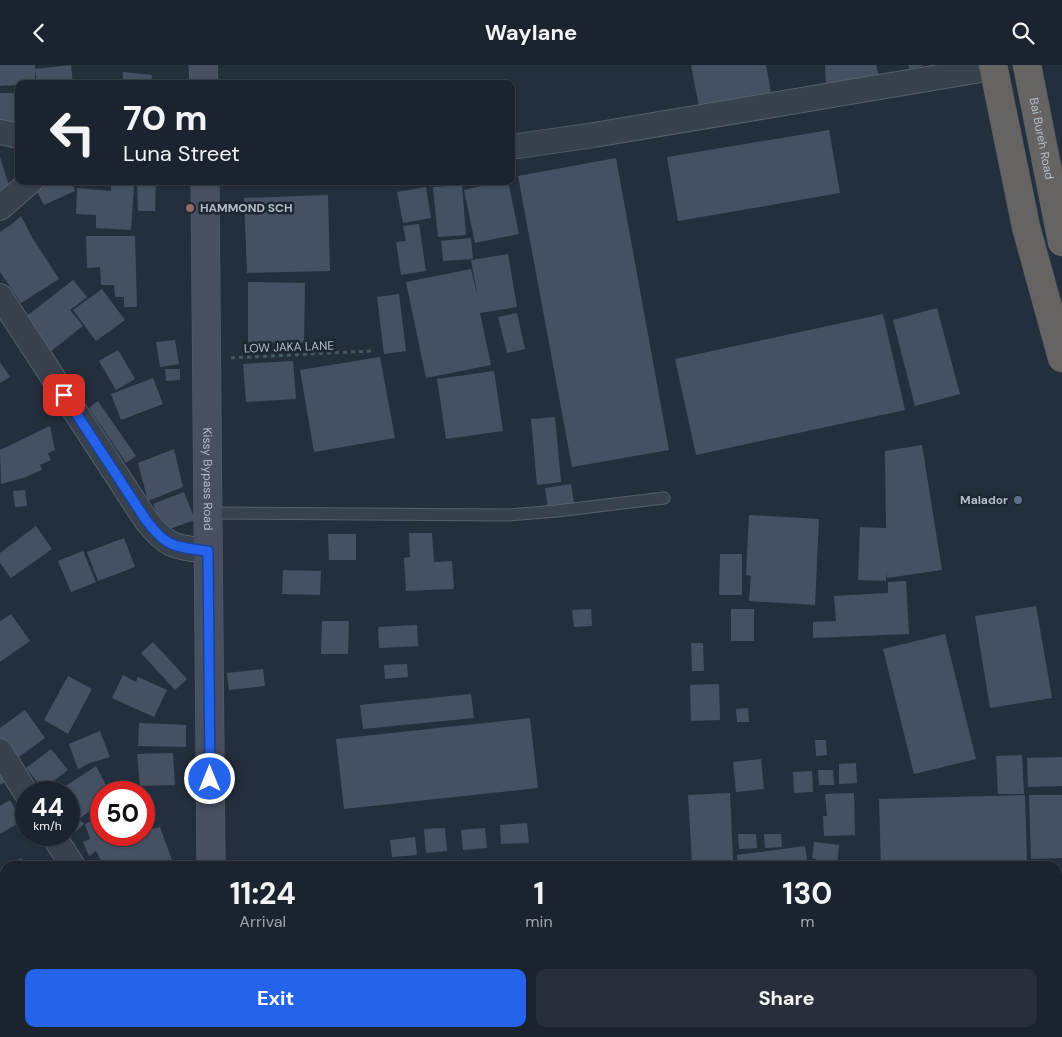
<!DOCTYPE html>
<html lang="en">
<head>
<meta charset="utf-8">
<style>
	:root { --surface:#1b232e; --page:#282f3a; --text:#f1f3f6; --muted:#a0a4aa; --line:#39404a; --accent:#2563eb }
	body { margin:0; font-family:"DM Sans",sans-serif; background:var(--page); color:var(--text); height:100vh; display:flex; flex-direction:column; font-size:19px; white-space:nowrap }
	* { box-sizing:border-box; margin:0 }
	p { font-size:16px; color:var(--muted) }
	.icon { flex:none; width:28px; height:28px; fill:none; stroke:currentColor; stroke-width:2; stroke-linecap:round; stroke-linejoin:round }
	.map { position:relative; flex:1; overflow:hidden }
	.sheet { position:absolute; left:0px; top:796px; width:1062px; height:176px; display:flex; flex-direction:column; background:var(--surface); border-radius:15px 15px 0 0; box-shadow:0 1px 4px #0004,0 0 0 1px var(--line) }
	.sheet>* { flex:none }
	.guide { position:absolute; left:15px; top:15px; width:500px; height:105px; border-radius:10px; box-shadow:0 1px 4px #0004,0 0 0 1px var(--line); background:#1b232e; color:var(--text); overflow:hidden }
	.speed { position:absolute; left:15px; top:716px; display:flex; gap:10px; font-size:25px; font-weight:700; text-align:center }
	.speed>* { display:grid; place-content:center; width:65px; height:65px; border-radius:50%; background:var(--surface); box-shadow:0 1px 4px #0004,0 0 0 1px var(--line); line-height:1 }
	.speed small { font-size:12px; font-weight:400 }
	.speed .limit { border:8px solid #d22; background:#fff; color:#111 }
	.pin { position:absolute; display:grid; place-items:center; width:42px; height:42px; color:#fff; margin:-21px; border-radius:10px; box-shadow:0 2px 8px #0006 }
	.me { position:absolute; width:55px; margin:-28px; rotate:0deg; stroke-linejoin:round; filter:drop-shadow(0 0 4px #0008) }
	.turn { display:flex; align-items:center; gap:18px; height:105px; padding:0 25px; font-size:22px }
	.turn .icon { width:65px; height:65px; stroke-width:2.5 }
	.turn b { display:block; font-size:35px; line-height:42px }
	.eta { display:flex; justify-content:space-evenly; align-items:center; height:85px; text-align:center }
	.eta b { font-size:30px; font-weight:700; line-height:35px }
	.action { display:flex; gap:10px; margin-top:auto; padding:10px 25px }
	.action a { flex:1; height:58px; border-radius:10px; background:var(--accent); color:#fff; font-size:20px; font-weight:700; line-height:58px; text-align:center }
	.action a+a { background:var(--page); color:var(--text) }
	header { display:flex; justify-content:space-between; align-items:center; height:65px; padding:0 25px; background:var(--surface); font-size:22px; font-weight:700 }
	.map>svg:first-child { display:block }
	.building { fill:#455162 }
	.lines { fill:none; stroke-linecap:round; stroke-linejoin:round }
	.service-casing { stroke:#565f6c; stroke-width:13 }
	.minor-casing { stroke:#565f6c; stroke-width:26 }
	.secondary-casing { stroke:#565f6c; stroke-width:29 }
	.trunk-casing { stroke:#434c59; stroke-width:29 }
	.path { stroke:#44595c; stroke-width:3; stroke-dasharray:4 4; stroke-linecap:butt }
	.service { stroke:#38414e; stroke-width:11 }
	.minor { stroke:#38414e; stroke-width:24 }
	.secondary { stroke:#465061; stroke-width:28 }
	.trunk { stroke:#656462; stroke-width:28 }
	.route-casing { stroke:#184099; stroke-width:12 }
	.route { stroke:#2563eb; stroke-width:9 }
	.education-dot { fill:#8d6e63; stroke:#1d2633; stroke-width:2 }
	.service-dot { fill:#5c6f8a; stroke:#1d2633; stroke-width:2 }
	.labels { text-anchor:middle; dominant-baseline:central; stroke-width:5; stroke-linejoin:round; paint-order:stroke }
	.street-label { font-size:12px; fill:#b4bcc9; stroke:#1d2633 }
	.poi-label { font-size:12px; font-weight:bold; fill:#b4bcc9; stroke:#1d2633; text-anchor:start }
</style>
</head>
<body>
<header><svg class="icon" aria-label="back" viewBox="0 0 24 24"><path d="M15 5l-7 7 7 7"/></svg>Waylane<svg class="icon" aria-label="search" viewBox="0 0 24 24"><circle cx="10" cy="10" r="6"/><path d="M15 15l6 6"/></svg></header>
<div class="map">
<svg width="1062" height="972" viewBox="0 0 1062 972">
	<rect width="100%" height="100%" fill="#242f3e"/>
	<g class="building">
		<path d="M0,0h35v19l-35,2z"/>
		<path d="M71,0l2,19h-36l-2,-15z"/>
		<path d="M691,0h75l6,34 -72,13z"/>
		<path d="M825,0h51l3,11 -53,10z"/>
		<path d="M908,0h15v1l-14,3z"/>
		<path d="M123,7l29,3 -1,9h-28z"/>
		<path d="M0,28h19v33l-19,-1z"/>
		<path d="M829,65l11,63 -162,28 -11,-64z"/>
		<path d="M0,92l11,35 -11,3z"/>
		<path d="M616,93l53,292 -97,17 -54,-291z"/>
		<path d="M49,116h22l4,10 -31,14 -9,-17z"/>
		<path d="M137,116h19l-1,30h-17z"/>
		<path d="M504,116h4l11,53 -44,9 -11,-53z"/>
		<path d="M111,119l23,1 -3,45 -35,-2v-13l-20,-1 1,-26 34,3z"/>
		<path d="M462,120l4,50 -28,2 -5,-50z"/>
		<path d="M426,122l5,31 -28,5 -6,-31z"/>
		<path d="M328,130l2,76 -83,2 -3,-75z"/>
		<path d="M21,151l12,23 26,40 -38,24 -21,-31v-40l12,-8z"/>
		<path d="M419,159l7,47 -25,4 -5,-33 10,-1 -3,-15z"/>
		<path d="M86,171h49l2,71h-13v-10h-9l-1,-12h-13l-1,-18 -13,1z"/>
		<path d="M471,173l2,21 -30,2 -2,-20z"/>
		<path d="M508,189l9,53 -37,6 11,52 -65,13 -20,-96 65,-13 7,30 -7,-39z"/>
		<path d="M73,215l14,17 -17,13 13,16 -33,26 -26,-34z"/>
		<path d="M248,217l57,1 -1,60 -56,-1z"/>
		<path d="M102,224l23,31 -29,21 -23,-31z"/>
		<path d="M399,229l7,57 -22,3 -7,-57z"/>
		<path d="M937,243l23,86 -45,12 -22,-86z"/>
		<path d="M517,248l8,36 -18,4 -9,-36z"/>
		<path d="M883,249l22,96 -209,45 -21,-96z"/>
		<path d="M175,275l4,24 -19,3 -4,-25z"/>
		<path d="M118,285l17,29 -19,11 -17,-29z"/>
		<path d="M380,292l15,81 -81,14 -14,-82z"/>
		<path d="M293,296l3,38 -50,3 -3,-38z"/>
		<path d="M0,297l10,15 -10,6z"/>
		<path d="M165,304h15v11l-14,1z"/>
		<path d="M494,306l9,60 -57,8 -9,-60z"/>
		<path d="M153,313l10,26 -42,16 -10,-26z"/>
		<path d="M98,336l38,55 -10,7 -37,-55z"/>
		<path d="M555,352l6,65 -24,3 -6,-66z"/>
		<path d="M50,361l5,24 -7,3 3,7 -11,5 2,5 -19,8 -22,6 -1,-34z"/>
		<path d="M922,380l20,125 -55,8 -1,-7v10l-28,-1 2,-53 26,1 -1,-77z"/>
		<path d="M174,384l9,38 -35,14 -10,-38z"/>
		<path d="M571,419l3,19 -26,5 -3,-20z"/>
		<path d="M25,425l2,16 -12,1 -2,-16z"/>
		<path d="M184,427l11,28 -31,11 -11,-27z"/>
		<path d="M749,450l70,4 -4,86 -66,-4 2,-25 -5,-1z"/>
		<path d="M36,461l16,23 -41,29 -11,-15v-10z"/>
		<path d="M409,468h23l2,29 18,-1 2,28 -48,2 -2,-33 6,-1z"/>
		<path d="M328,469h28v26h-27z"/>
		<path d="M124,473l11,29 -37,14 -11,-29z"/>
		<path d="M83,486l13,31 -25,10 -13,-31z"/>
		<path d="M720,489h22v41h-23z"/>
		<path d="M283,505l38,1 -1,24 -38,-1z"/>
		<path d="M906,516l3,53 -96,4v-16l23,-1 -2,-25 54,-3v-11z"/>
		<path d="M1036,541l16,92 -62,10 -15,-92z"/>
		<path d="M591,544l1,17 -18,1 -2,-17z"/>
		<rect x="731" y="544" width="23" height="32"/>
		<path d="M11,549l19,27 -30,21v-41z"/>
		<path d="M322,556h27l-1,33h-27z"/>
		<path d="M417,560l1,21 -39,2 -1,-21z"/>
		<path d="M945,569l31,125 -62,15 -31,-125z"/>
		<path d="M153,577l34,37 -12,11 -34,-37z"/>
		<path d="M691,578h12l1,28h-12z"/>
		<path d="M407,599l1,13 -23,2 -1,-14z"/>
		<path d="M263,604l2,17 -36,4 -2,-17z"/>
		<path d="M123,610l13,7 2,-5 29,13 -13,27 -42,-19z"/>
		<path d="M68,611l24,13 -24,45 -24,-14z"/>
		<path d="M719,619l1,36 -29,1 -1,-36z"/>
		<path d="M471,629l3,24 -111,11 -3,-24z"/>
		<path d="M748,643l1,14h-12l-1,-13z"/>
		<path d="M25,645l20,28 -29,21 -16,-22v-9z"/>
		<path d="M530,653l8,70 -194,21 -8,-70z"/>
		<path d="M139,658l47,2v22l-48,-1z"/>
		<path d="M100,666l10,26 -20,6 -12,6 -9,-25z"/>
		<path d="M815,675h11l1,15 -11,1z"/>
		<path d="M51,684l17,21 -25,19 -17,-21z"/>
		<path d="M173,688l2,32 -35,1 -3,-32z"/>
		<path d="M1022,690l2,39h-26l-2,-38z"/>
		<path d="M1062,692v29l-34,1 -1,-29z"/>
		<path d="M761,694l3,30 -28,3 -3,-30z"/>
		<path d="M856,698l1,20 -18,1v-20z"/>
		<path d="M96,701l14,27h-9v10l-22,16 5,5 -12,11 -3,-4v-38h-14z"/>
		<path d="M0,705l7,10 -7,5z"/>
		<path d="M818,705h15l1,15h-15z"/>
		<path d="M812,706l1,21 -19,1 -1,-21z"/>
		<path d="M730,728l3,67 -41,2 -4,-67z"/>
		<path d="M854,728l1,42 -31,1 -1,-20h4l-2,-22z"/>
		<path d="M1025,730l2,67 -146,4 -2,-67z"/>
		<path d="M1029,730h33v63l-31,1z"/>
		<path d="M10,735l12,21 -22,13v-28z"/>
		<path d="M101,751v19h43v-4l16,-4 13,36 -7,3h-62l-8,-15 -7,5 -6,-14 7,-3 -5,-15z"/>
		<path d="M527,758l2,20 -28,1 -1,-19z"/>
		<path d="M445,763l2,23 -21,2 -2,-24z"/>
		<path d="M485,763l2,20 -24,2 -2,-20z"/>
		<path d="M738,769h18l1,14 -18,1z"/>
		<path d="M764,769h17l1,13 -17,1z"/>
		<path d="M415,772l2,18 -25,2 -2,-17z"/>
		<path d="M814,777l25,3 -2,21h-21v-7l-4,-1z"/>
		<path d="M805,781l3,20h-70l-1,-11z"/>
		<path d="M21,793l5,8h-17z"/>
		<path d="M5,804v49l-5,-7v-39z"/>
		<path d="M5,854v22h-2l-3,-4v-16z"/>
		<path d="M0,924l5,13 -5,2z"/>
		<path d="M9,968h12l2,4h-12z"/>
		<path d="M25,968h49l-7,4h-39z"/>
		<rect x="424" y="968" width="48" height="4"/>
		<rect x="542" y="968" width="45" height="4"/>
		<path d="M673,968h12v4h-11z"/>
		<rect x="726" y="968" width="52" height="4"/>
		<path d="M860,968h50v4l-50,-2z"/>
		<path d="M938,968h78v4h-79z"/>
	</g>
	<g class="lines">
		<defs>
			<path id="service" d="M208,448l300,2 49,-4 107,-13"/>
			<g id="minor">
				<path d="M0,67l19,4"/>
				<path d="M511,82l83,-12 399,-67"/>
				<path d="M0,143l31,-27"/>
				<path d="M0,231l146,224c22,28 29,27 62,31"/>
				<path d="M0,686l26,42"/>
				<path d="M53,770l20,31"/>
				<path d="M184,968l5,4"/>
				<path d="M717,972l1,-4"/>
			</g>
			<g id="secondary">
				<path d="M203,0l1,19"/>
				<path id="s1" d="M205,116l6,685"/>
				<path d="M216,968l1,4"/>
			</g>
			<g id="trunk">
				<path d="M993,0l33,162 36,131"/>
				<path id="s2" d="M1027,0l35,177"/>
			</g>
		</defs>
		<use href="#service" class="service-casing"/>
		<use href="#minor" class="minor-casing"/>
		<use href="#secondary" class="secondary-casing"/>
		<use href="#trunk" class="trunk-casing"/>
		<path class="path" d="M231,293l140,-7"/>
		<use href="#service" class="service"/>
		<use href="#minor" class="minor"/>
		<use href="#secondary" class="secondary"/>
		<use href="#trunk" class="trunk"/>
	</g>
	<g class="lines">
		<defs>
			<path id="route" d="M64,330l82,125c21,28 29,27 62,31l2,228"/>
		</defs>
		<use href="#route" class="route-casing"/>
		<use href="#route" class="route"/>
	</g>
	<circle class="education-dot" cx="190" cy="143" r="5"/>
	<circle class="service-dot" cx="1018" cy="435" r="5"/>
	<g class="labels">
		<g class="street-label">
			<text stroke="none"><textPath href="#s2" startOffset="75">Bai Bureh Road</textPath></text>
			<text transform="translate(289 282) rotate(-2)">LOW JAKA LANE</text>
			<text stroke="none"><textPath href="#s1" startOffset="298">Kissy Bypass Road</textPath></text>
		</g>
		<g class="poi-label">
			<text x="200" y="143">HAMMOND SCH</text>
			<text x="1008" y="435" text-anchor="end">Malador</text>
		</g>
	</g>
</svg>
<div class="speed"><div>44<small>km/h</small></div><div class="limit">50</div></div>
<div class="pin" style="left:64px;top:330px;background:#d93025"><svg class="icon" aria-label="arrive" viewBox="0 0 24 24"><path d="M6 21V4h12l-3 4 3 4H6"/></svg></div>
<svg class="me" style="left:210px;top:714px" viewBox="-20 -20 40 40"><circle r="17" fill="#2563eb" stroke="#fff" stroke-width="3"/><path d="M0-11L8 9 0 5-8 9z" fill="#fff"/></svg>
<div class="guide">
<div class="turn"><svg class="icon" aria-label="left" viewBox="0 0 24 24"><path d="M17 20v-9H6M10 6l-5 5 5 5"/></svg><div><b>70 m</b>Luna Street</div></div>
</div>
<section class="sheet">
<div class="eta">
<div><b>11:24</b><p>Arrival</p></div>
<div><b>1</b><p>min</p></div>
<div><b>130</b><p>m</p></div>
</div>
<div class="action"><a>Exit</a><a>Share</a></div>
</section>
</div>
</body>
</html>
